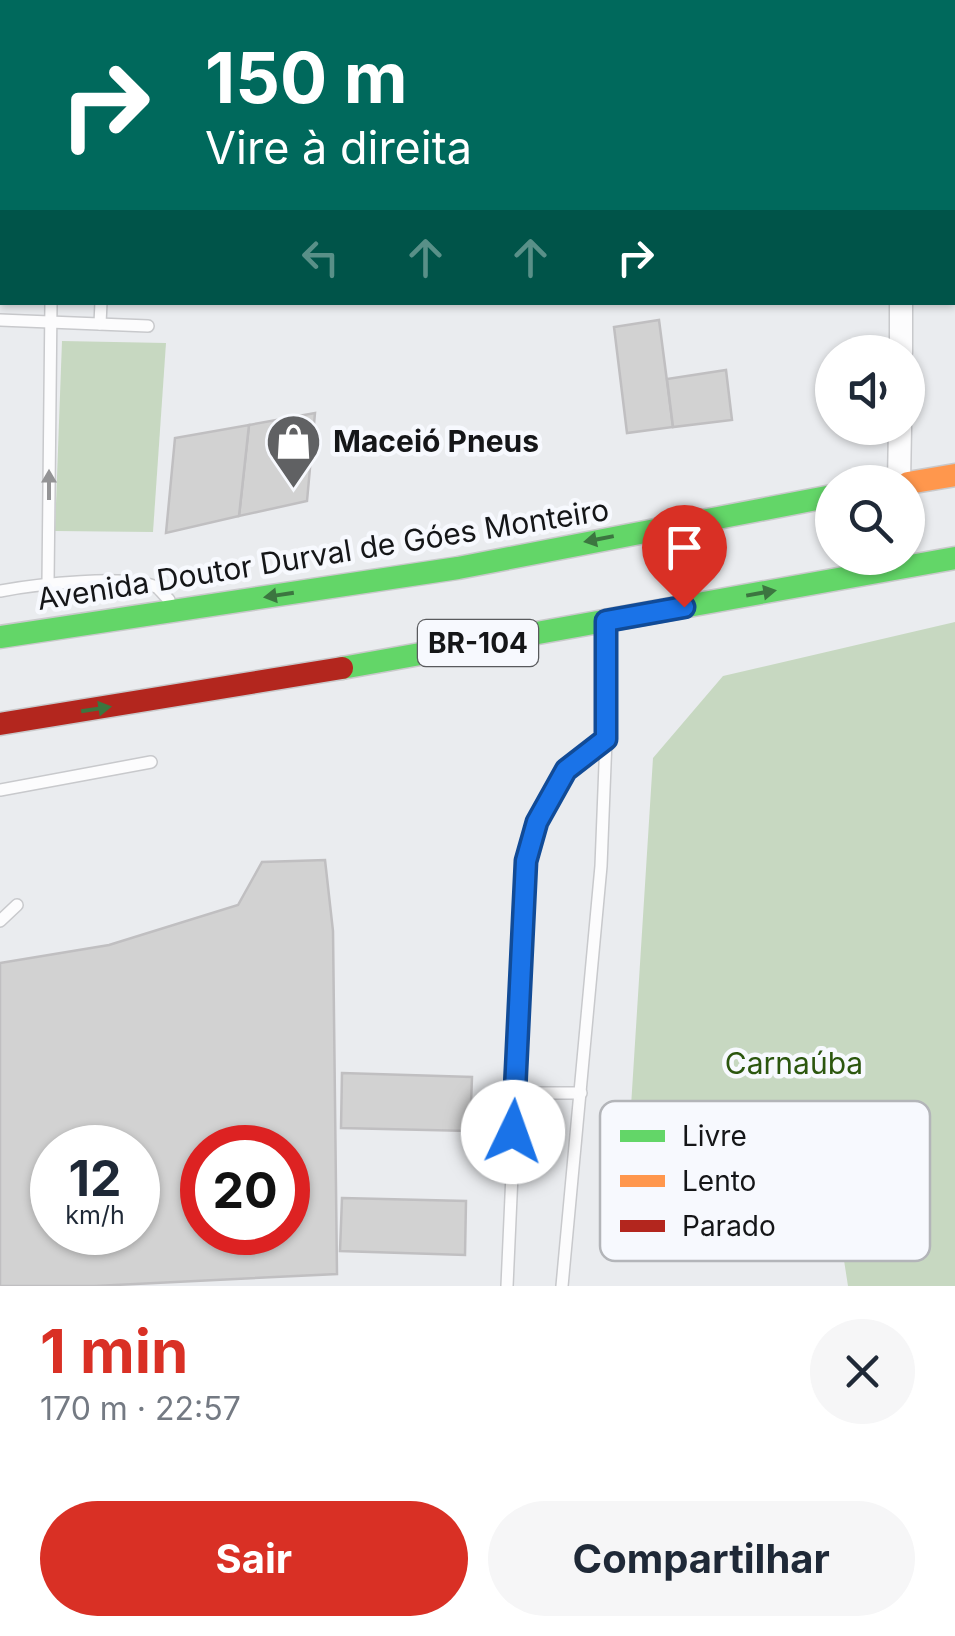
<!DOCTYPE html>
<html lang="pt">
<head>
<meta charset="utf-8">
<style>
	:root { --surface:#fff; --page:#f6f6f7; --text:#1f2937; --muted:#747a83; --accent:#d93025 }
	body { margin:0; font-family:Inter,sans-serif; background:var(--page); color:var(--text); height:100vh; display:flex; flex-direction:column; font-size:38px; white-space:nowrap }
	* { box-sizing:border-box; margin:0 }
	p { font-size:32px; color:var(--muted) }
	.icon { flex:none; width:55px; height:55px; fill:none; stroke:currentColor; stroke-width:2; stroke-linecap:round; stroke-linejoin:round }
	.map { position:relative; height:1286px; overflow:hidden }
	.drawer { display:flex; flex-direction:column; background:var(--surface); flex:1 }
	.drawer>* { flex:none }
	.hud { position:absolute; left:0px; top:0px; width:955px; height:305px; box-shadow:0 2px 8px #0004; background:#00695c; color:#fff; overflow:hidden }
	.fabs { position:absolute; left:815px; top:335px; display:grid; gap:20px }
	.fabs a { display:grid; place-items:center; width:110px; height:110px; border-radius:50%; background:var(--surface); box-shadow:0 2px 8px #0004; font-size:50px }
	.speed { position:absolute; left:30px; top:1125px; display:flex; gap:20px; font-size:50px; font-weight:700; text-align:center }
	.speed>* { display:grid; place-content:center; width:130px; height:130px; border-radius:50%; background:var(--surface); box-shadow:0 2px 8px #0004; line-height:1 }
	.speed small { font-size:25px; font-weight:400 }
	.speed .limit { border:15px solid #d22; background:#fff; color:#111 }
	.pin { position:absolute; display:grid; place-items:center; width:85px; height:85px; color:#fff; margin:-102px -42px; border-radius:50% 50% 50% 0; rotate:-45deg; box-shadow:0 0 10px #0007 }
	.pin .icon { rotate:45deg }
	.me { position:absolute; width:110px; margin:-55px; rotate:3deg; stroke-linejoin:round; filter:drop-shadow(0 0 8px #0008) }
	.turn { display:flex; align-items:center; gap:35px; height:210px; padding:0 40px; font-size:45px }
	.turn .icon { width:130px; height:130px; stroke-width:2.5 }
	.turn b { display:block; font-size:70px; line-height:85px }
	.lanes { display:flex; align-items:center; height:95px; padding:0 40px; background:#0003; justify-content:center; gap:50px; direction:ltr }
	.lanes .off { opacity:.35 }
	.round { display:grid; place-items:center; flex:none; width:105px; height:105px; border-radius:52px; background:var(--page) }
	.summary { display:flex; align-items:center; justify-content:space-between; height:170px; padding:0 40px }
	h1 { font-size:60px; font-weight:700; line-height:75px; color:var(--accent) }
	.primary-button { display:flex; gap:20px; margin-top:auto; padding:20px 40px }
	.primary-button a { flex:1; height:115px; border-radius:60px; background:var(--accent); color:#fff; font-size:40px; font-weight:700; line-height:115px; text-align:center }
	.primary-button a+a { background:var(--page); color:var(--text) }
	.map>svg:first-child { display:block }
	.green { fill:#c7d8c1 }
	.building { fill:#d2d2d2; stroke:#c0bfc1; stroke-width:2.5; fill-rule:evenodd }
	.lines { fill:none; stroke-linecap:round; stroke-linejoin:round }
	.lane-casing { stroke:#c8c9cc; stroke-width:14 }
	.street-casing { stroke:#c8c9cc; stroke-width:25 }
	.fast-casing { stroke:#c9c9cb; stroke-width:25 }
	.slow-casing { stroke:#c9c9cb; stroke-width:25 }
	.jam-casing { stroke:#c9c9cb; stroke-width:25 }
	.lane { stroke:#fcfcfd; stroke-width:11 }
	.street { stroke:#fcfcfd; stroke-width:22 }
	.fast { stroke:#63d668; stroke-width:22 }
	.slow { stroke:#ff974d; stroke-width:22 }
	.jam { stroke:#b3261e; stroke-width:22 }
	.oneway { fill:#949496 }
	.oneway2 { fill:#3c7640 }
	.route-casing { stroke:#114b97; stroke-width:25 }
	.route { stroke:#1a73e8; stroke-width:18 }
	.labels { text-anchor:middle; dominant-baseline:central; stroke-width:9; stroke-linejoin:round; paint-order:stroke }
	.shield { fill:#f7f9fe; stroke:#595a5d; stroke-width:2.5 }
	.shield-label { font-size:28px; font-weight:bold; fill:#151618 }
	.poi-label { font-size:30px; font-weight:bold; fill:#151618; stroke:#f7f9fe; text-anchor:start }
	.street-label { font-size:30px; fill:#151618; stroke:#f7f9fe }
	.park-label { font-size:30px; fill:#2b560e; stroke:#f7f9fe }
	.key { fill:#f7f9fe; stroke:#b3b5b9; stroke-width:2.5 }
	.key-label { font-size:28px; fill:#151618 }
</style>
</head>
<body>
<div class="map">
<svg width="955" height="1286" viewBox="0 0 955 1286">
	<rect width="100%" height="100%" fill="#eaecef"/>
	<g class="green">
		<path d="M62,341l104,2 -13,189 -98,-1z"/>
		<path d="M955,622v664h-107l-9,-58 -216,5 30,-475 70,-82z"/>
	</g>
	<g class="building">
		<path d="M0,0h189l-187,2v171z"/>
		<path d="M659,320l14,107 -46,6 -13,-106z"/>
		<path d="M726,370l6,50 -59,7 -6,-48z"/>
		<path d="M315,413l-8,88 -68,15 10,-91z"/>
		<path d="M249,425l-10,91 -73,17 9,-95z"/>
		<path d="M325,860l8,71 4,343 -242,12h-95v-323l109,-18 129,-40 24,-43zM52,1148h86v84h-86zM202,1148h86v84h-86z"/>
		<path d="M342,1073l130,4 -2,54 -129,-3z"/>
		<path d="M342,1198l124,3 -1,54 -125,-4z"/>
	</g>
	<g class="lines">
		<defs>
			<g id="lane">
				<path d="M210,2v-2"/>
				<path d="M0,227h2"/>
				<path d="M0,320l148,6"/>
				<path d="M100,324l1,-22"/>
				<path d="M48,583l3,-281"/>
				<path d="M0,591c32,-6 131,-18 158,-3 2,2 9,10 11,12"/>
				<path d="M0,790l151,-28"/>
				<path d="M0,921l17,-16"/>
				<path d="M515,1093h66"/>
				<path d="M507,1286l19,-425 11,-40 28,-51 41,-31 1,-109"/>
				<path d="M562,1286l39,-420 5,-127"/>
			</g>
			<g id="street">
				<path d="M897,0l1,2"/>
				<path d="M901,352v-50"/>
				<path d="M899,482l1,-54"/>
			</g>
			<g id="fast">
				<path d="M0,637l458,-69 374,-72"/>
				<path d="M342,668l613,-110"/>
			</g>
			<path id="slow" d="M908,483l47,-8"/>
			<path id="jam" d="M0,724l342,-56"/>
		</defs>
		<use href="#lane" class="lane-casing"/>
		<use href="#street" class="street-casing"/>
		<use href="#fast" class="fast-casing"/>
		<use href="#slow" class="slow-casing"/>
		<use href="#jam" class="jam-casing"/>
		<use href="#lane" class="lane"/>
		<use href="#street" class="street"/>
		<use href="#fast" class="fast"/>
		<use href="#slow" class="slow"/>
		<use href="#jam" class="jam"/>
	</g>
	<defs><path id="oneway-solid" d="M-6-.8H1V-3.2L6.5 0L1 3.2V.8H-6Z" transform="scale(2.5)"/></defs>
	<use class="oneway" href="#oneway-solid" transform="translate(49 485) rotate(-90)"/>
	<g class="oneway2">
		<use href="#oneway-solid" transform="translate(599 539) rotate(169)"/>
		<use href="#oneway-solid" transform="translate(761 593) rotate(-10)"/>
		<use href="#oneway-solid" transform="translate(279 595) rotate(171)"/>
		<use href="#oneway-solid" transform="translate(96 709) rotate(-9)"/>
	</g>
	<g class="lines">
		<defs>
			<path id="route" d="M513,1132l13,-271 11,-39 29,-52 40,-31v-118l78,-14"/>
		</defs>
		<use href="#route" class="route-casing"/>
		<use href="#route" class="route"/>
	</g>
	<defs>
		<symbol id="shop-pin" viewBox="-11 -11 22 30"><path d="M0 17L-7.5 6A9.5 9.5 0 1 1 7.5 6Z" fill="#606163" stroke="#f7f9fe"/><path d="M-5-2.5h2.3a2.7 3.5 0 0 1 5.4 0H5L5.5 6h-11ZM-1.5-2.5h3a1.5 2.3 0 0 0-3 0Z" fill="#fff"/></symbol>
	</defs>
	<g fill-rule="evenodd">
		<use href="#shop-pin" x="262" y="410" width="63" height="86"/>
	</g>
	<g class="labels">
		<rect class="shield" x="418" y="620" width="120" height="46" rx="8"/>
		<g class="shield-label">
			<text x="478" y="643">BR-104</text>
		</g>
		<g class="poi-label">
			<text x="333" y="441">Maceió Pneus</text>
		</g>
		<g class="street-label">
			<text transform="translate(323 554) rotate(-9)">Avenida Doutor Durval de Góes Monteiro</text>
		</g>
		<g class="park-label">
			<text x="794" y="1063">Carnaúba</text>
		</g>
	</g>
	<rect x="600" y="1101" width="330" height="160" rx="15" class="key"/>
	<rect x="620" y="1130" width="45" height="12" fill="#63d668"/>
	<rect x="620" y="1175" width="45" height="12" fill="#ff974d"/>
	<rect x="620" y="1220" width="45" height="12" fill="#b3261e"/>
	<g class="key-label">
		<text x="682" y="1146">Livre</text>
		<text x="682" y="1191">Lento</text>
		<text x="682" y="1236">Parado</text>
	</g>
</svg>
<div class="fabs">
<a><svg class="icon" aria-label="sound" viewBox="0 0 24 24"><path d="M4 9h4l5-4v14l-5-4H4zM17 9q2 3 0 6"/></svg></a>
<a><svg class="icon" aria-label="search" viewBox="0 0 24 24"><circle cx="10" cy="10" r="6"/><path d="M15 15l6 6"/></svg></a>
</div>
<div class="speed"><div>12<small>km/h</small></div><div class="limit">20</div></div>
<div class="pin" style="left:684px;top:607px;background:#d93025"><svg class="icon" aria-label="arrive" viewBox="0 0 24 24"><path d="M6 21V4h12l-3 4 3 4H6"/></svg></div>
<svg class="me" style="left:513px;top:1132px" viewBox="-20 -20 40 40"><circle r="19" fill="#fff"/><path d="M0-13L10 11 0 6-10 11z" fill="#1a73e8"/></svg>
<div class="hud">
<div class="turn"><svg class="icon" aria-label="right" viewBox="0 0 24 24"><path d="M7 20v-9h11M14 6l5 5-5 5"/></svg><div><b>150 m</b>Vire à direita</div></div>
<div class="lanes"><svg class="icon off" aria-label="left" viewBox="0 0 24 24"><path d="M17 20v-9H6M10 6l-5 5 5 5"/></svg><svg class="icon off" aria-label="ahead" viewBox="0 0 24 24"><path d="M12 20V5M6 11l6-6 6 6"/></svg><svg class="icon off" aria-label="ahead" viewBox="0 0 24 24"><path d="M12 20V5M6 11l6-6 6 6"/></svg><svg class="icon" aria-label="right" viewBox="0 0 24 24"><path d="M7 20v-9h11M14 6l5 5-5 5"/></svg></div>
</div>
</div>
<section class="drawer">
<div class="summary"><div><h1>1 min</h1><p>170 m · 22:57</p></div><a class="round"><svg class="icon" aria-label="close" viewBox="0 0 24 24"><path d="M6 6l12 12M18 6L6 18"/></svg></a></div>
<div class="primary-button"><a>Sair</a><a>Compartilhar</a></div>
</section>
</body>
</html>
